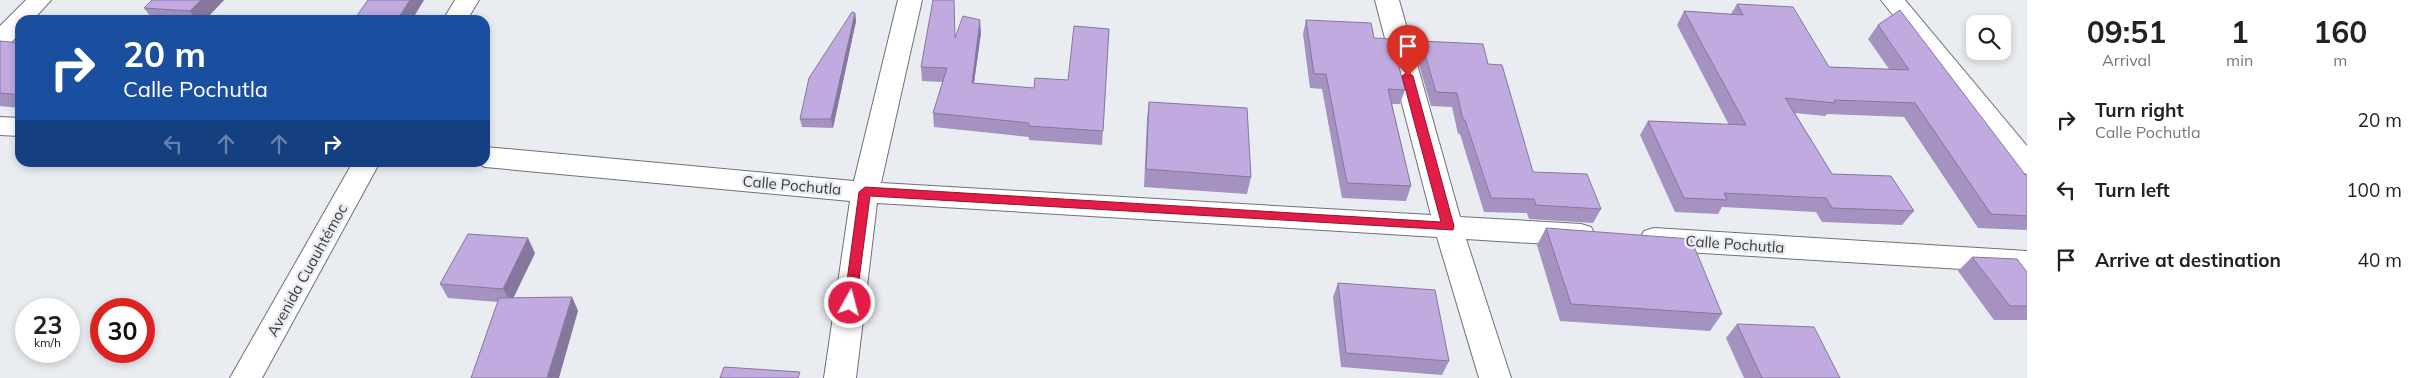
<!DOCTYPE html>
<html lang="en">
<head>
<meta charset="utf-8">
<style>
	:root { --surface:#fff; --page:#f2f2f2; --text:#222; --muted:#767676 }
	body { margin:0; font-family:Mulish,sans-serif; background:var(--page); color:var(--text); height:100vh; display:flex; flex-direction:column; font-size:19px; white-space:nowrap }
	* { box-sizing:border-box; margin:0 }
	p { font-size:16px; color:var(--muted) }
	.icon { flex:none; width:28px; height:28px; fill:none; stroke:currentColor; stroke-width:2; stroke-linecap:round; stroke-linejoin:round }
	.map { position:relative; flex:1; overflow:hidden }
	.details { display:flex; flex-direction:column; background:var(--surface); width:400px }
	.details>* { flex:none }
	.banner { position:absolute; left:15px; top:15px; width:475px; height:152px; border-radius:15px; box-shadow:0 2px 8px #0003; background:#1a4fa0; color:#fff; overflow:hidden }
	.buttons { position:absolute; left:1966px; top:15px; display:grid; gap:10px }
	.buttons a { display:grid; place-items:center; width:45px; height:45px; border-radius:10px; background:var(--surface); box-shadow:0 2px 8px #0003; font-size:25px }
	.speed { position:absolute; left:15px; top:298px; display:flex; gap:10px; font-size:25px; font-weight:700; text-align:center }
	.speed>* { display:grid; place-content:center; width:65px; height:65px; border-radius:50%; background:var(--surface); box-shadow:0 2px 8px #0003; line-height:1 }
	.speed small { font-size:12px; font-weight:400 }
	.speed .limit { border:8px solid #d22; background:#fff; color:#111 }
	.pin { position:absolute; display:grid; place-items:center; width:42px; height:42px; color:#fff; margin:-51px -21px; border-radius:50% 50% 50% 0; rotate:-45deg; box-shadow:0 0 5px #0007 }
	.pin .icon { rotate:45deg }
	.me { position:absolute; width:55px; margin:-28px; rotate:7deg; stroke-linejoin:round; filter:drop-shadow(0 0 4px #0008) }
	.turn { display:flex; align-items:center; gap:18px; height:105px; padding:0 25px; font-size:22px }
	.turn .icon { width:65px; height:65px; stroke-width:2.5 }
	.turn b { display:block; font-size:35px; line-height:42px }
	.lanes { display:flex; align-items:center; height:48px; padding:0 25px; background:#0003; justify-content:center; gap:25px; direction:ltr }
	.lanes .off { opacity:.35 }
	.eta { display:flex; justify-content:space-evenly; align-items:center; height:85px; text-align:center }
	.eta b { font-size:30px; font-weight:700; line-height:35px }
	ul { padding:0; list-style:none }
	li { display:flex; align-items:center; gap:15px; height:70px; padding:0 25px }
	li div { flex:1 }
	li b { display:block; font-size:19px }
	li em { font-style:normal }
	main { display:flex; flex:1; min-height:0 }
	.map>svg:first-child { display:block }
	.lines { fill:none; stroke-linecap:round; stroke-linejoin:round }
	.minor-casing { stroke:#6f7175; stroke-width:2 }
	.minor { fill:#fff; fill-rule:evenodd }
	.wall { fill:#a592c1 }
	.shaded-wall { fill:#86779d }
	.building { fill:#c0aae0; stroke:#86779d }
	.route { fill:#e11d48; stroke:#92132f }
	.labels { text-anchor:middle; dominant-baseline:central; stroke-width:5; stroke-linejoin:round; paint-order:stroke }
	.street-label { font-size:15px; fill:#3b3c3e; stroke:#e9ecf0 }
</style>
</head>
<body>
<main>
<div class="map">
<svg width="2027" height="378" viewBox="0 0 2027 378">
	<rect width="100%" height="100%" fill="#e9ecf0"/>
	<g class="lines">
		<defs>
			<g id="minor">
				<path d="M26,0h25l-18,20h-13v13l-11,12 -9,3v-22z"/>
				<path d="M455,0h24l-12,20h-24z"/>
				<path d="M898,0h24l-41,183 550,32 -56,-215h24l61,217 121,7 10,3 4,8 -4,8 -10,3 -115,-7 45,139h-32l-42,-141 -560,-34 -21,175h-32l26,-177 -365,-34 -10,-5h10v-15l369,34z"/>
				<path d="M1881,0h24l122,146v28l-10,-3z"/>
				<path d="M0,117l20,1v18l-20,-1z"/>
				<path d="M353,162h27l-118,216h-32z"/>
				<path d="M1654,228l373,23v22l-373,-23 -10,-3 -4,-8 4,-8z"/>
			</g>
		</defs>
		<use href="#minor" class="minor-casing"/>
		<use href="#minor" class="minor"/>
	</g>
	<g class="wall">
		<path d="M224,0l-19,20h-52l-9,-12z"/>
		<path d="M1737,4l92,63 60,2 -21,-30 10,-14 149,152v53l-49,-2 -74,-111 -77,-3 -2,2 -30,-3 37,61 82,37 -12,14 -80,-3 -6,-10 -94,-5 -4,7 -43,-2 -35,-77 8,-14 81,4 -52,-100 7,-14 47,3z"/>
		<path d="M855,13l1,8 -23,107 -31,-1 -2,-8z"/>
		<path d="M1306,20l68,18 31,52 -5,14h-8l19,82 -5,15 -64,-3 -20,-109 -12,-1 -7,-54z"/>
		<path d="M1109,29l-7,116 -73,-5v-3l-95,-10 -1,-14 10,-31 -21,-1 -1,-14 34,-29 26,-5 -7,50 60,5 34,-8z"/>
		<path d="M0,41l20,2v65l-20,-2z"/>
		<path d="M1421,41l67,23 45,108 68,37 -8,14 -64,-4 -2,-6 -43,-1 -24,-78h-2l-6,-27 -21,-1 -15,-51z"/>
		<path d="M1149,102l102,75 -4,17 -103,-7 3,-68z"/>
		<path d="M1546,228l176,86 -12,17 -150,-10 -23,-76z"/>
		<path d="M535,253l-22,45 59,-1 6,14 -80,-9 -50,-4 -8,-14z"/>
		<path d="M1972,257l55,15v48h-33l-36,-49z"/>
		<path d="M1338,283l111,78 -7,14 -101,-8 -8,-70z"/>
		<path d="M1737,324l103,54h-96l-18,-40z"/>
	</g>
	<g class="shaded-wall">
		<path d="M201,0h23l-19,20h-8l-7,-9z"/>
		<path d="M410,0h14l-12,20h-15z"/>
		<path d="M855,13l1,8 -23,107 -2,-9z"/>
		<path d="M980,20l1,13 -9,63v-13z"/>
		<path d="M528,238l7,15 -24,50 -8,-14z"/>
		<path d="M572,297l6,14 -19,67h-12z"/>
	</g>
	<g class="building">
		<path d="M152,0h49l-11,11 -46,-3z"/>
		<path d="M368,0h42l-13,20h-43z"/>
		<path d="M933,0h21l1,38 8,-22 17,4 -8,63 62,5 1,-10 33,2 6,-54 35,3 -6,102 -74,-5v-3l-96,-10 14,-45 -26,-1z"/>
		<path d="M1737,4l56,3 36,60 80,3 -31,-45 22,-15 127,167v39l-36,-2 -76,-111 -81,-3 1,3 -50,-5 47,76 59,2 23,35 -82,-3 -6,-10 -102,-5 3,7 -43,-2 -36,-77 98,4 -62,-114 59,4z"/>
		<path d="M852,12l3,1 -24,106h-31l9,-41z"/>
		<path d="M1306,20l65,3 3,15 18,1 13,51 -17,-1 23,97 -64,-3 -21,-109h-12z"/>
		<path d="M0,41l20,2v52l-20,-2z"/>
		<path d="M1421,41l62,3 5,20 14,1 31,107 54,2 14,35 -65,-4 -2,-6 -43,-1 -26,-78h-2l-6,-27 -21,-1z"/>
		<path d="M1149,102l98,6 4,69 -105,-8z"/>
		<path d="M1546,228l145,11 31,75 -151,-10z"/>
		<path d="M468,234l60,4 -25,51 -63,-5z"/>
		<path d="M1972,257l45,2 10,13v34h-17z"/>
		<path d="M1338,283l97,7 14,71 -103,-8z"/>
		<path d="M572,297l-25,81h-76l28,-80z"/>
		<path d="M1737,324l77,3 26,51h-78z"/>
		<path d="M724,367l76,5 -2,6h-78z"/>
	</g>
	<path class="route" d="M1408,72l5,4 41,150 -1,4 -583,-34 -14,107 -6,5 -6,-5 15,-111 6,-5 576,35 -39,-146z"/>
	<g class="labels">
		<g class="street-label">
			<text transform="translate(792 185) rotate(5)">Calle Pochutla</text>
			<text transform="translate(1735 244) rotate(4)">Calle Pochutla</text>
			<text transform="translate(307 270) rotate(-61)">Avenida Cuauhtémoc</text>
		</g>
	</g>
</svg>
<div class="buttons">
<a><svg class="icon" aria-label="search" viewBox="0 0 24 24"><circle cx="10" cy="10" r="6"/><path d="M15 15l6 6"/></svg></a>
</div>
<div class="speed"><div>23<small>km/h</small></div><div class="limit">30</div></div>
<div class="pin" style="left:1408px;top:76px;background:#d93025"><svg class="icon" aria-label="arrive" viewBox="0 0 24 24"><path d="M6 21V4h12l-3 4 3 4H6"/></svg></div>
<svg class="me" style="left:850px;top:303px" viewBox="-20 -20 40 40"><circle r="17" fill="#e11d48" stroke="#fff" stroke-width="3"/><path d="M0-11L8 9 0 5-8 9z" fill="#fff"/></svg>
<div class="banner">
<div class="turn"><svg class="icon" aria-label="right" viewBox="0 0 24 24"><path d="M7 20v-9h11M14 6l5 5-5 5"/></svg><div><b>20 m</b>Calle Pochutla</div></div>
<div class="lanes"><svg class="icon off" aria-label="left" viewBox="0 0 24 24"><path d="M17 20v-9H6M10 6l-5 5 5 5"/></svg><svg class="icon off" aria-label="ahead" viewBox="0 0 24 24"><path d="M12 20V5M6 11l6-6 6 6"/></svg><svg class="icon off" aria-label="ahead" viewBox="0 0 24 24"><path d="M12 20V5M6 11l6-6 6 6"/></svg><svg class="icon" aria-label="right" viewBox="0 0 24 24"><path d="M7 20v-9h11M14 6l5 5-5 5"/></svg></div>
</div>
</div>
<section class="details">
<div class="eta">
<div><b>09:51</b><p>Arrival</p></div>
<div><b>1</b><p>min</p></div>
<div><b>160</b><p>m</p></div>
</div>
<ul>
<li><svg class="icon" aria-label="right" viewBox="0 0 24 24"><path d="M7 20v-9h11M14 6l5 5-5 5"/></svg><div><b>Turn right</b><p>Calle Pochutla</p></div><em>20 m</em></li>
<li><svg class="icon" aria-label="left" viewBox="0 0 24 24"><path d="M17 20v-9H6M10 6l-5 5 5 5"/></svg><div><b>Turn left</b></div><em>100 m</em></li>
<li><svg class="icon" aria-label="arrive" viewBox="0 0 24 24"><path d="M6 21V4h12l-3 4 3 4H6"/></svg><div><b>Arrive at destination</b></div><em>40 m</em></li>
</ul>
</section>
</main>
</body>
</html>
